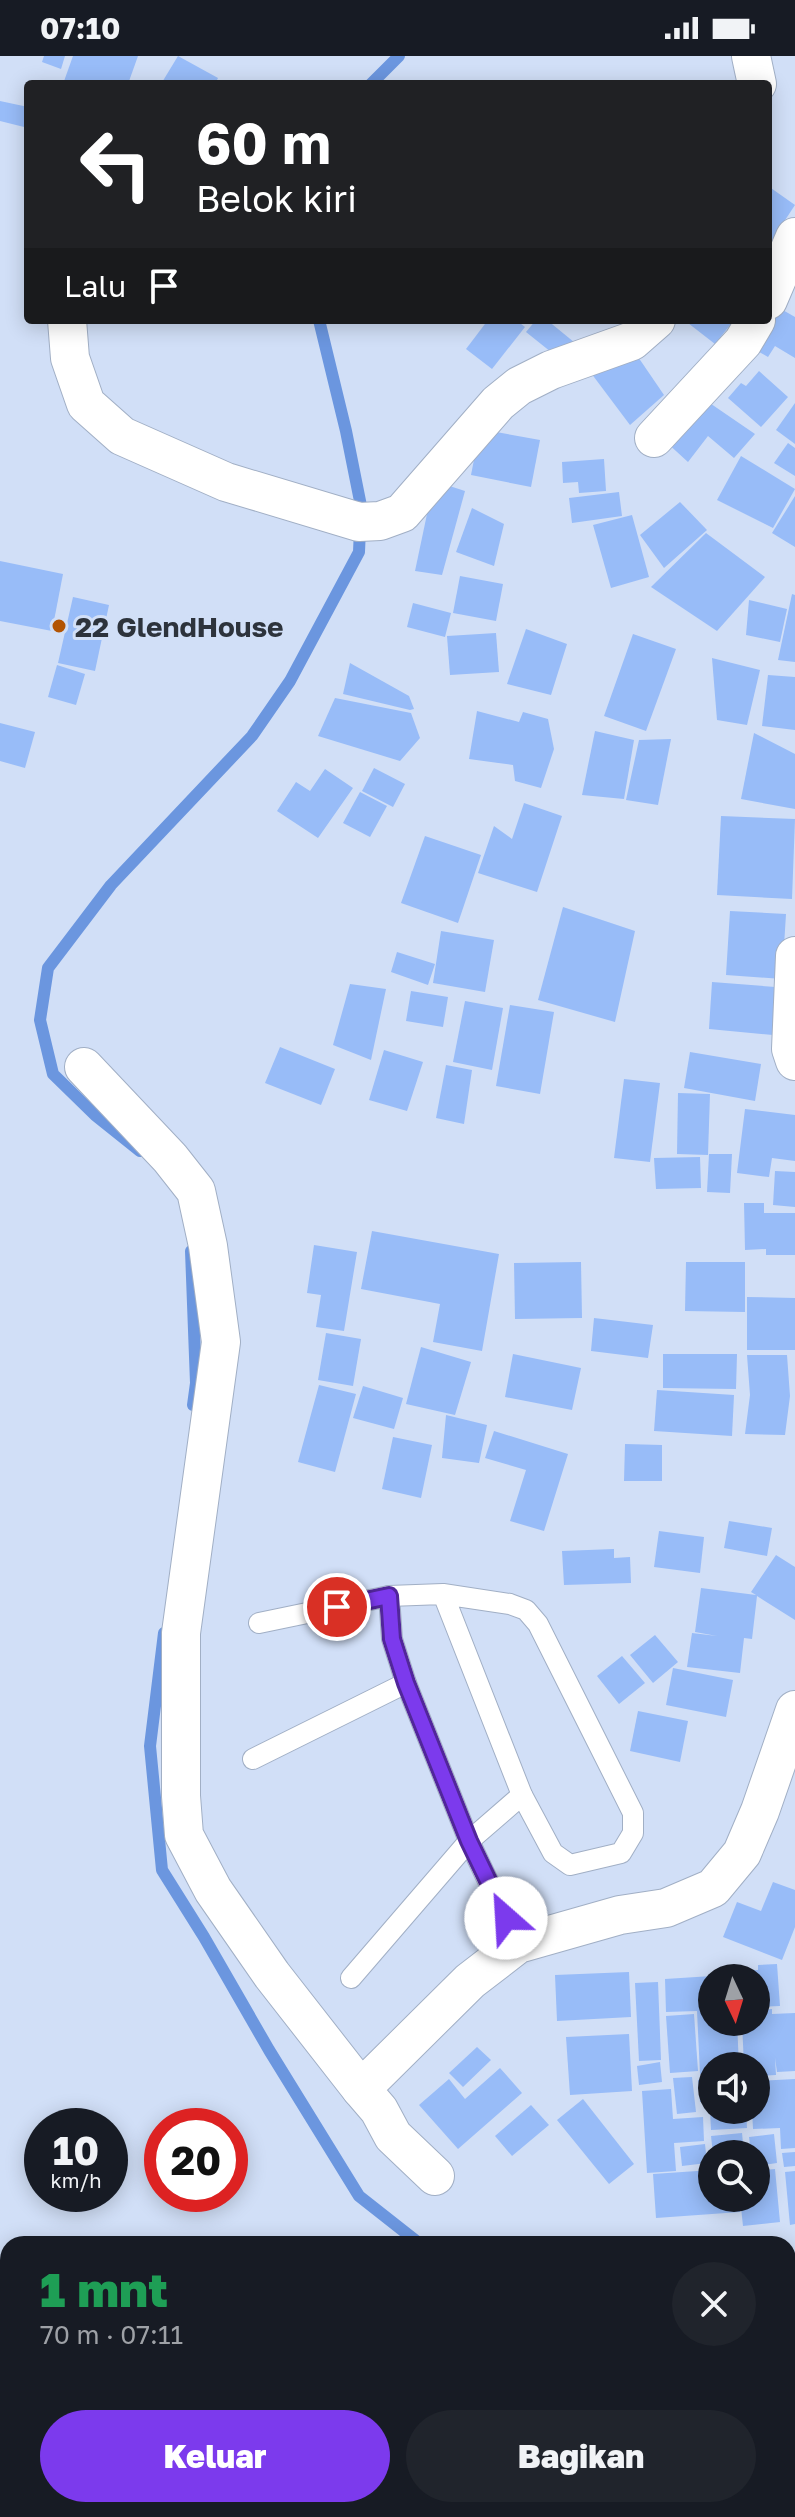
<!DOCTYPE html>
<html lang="id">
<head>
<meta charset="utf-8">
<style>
	:root { --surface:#171b24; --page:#20242c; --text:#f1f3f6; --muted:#9ea1a6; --accent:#7c3aed }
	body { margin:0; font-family:"Golos Text",sans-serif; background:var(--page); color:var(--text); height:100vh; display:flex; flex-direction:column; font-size:30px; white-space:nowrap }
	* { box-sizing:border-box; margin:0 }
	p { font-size:26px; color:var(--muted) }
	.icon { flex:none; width:44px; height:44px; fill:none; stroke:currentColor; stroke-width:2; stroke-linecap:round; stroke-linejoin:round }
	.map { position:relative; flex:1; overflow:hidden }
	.drawer { position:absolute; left:0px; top:2180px; width:796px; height:282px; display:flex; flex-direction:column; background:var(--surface); border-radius:24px 24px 0 0; box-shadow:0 4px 20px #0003 }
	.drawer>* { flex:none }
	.guide { position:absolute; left:24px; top:24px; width:748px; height:244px; border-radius:8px; box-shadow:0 4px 20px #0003; background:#202124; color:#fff; overflow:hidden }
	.needle { width:52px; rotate:176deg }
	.buttons { position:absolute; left:698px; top:1908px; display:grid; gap:16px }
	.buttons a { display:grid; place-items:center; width:72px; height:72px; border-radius:50%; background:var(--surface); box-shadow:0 4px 20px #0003; font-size:40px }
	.speed { position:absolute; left:24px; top:2052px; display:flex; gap:16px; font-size:40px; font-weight:700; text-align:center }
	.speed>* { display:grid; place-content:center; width:104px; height:104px; border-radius:50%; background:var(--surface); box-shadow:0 4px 20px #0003; line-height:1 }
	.speed small { font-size:20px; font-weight:400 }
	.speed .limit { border:12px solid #d22; background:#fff; color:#111 }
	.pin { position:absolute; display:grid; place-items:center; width:68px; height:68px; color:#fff; margin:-34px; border:4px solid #fff; border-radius:50%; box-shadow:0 2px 8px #0007 }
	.me { position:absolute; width:88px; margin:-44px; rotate:334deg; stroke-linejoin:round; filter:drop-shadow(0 0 6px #0008) }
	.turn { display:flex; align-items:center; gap:28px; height:168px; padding:0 40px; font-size:36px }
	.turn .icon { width:104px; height:104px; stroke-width:2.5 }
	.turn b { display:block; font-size:56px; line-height:68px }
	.then { display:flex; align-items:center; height:76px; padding:0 40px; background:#0003; gap:16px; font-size:30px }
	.round { display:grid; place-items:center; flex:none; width:84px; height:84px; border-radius:42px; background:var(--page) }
	.overview { display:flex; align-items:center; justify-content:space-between; height:136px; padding:0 40px }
	h1 { font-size:48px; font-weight:800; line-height:60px; color:#1e9e55 }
	.button { display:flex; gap:16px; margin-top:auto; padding:16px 40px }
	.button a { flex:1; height:92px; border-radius:48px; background:var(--accent); color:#fff; font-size:32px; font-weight:800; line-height:92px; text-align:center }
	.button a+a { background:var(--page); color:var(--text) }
	.status { display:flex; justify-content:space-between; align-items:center; height:56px; padding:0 40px; background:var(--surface); direction:ltr }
	.status svg { height:22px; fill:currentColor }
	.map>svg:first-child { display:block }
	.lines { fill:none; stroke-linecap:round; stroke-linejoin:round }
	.stream { stroke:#6b96df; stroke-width:12 }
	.building { fill:#98bcf8 }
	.service-casing { stroke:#a1afc5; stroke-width:22 }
	.minor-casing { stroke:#a1afc5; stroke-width:40 }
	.service { stroke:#fff; stroke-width:20 }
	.minor { stroke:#fff; stroke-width:38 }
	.route-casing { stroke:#51269a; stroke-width:20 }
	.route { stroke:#7c3aed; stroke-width:14 }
	.poi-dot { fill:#b25403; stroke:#d1dff7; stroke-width:3 }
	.labels { text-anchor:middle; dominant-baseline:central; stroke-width:6; stroke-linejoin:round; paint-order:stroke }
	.poi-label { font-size:28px; font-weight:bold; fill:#2d333c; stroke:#d1dff7; text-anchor:start }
</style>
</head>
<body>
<div class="status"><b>07:10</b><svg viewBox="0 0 49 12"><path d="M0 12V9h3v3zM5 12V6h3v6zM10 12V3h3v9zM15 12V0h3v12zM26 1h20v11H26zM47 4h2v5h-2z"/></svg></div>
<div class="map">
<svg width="795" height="2461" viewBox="0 0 795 2461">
	<rect width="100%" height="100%" fill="#d1dff7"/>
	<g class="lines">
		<g class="stream">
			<path d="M371,28l28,-28"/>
			<path d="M140,1095l-45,-36 -42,-41 -13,-54 8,-52 63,-83 141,-149 38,-55 69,-129 2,-46 -15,-75 -27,-111"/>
			<path d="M191,1195l5,132 -3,22"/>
			<path d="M164,1577l-14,113 12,124 42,67 65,113 90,146 61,48"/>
			<path d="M556,2454l6,7"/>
		</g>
	</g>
	<g class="building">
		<path d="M44,0h21l-4,13 -19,-7z"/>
		<path d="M73,0h65l-10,28h-65z"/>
		<path d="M178,0l40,22 -3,6h-54z"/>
		<path d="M0,45l28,6v21l-28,-7z"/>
		<path d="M768,130l27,19 -27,41z"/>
		<path d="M774,249l21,12v41l-20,-12 -7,11 -19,-11z"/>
		<path d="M488,264h28l9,7 -33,42 -26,-20z"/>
		<path d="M536,264h11l33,27 -14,17 -40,-32z"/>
		<path d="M690,264h44l-19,24 -27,-21z"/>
		<path d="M634,295l30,44 -34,30 -39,-52z"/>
		<path d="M759,315l29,26 -27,30 -33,-29 13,-15 5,3z"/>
		<path d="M698,339l57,39 -21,24 -26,-22 -20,26 -23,-21z"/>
		<path d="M795,347v41l-19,-14z"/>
		<path d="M480,373l60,11 -9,47 -60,-12z"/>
		<path d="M788,387l7,5v28l-21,-13z"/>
		<path d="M741,400l54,33 -22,39 -56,-28z"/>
		<path d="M604,403l2,32 -27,2 -1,-11 -15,1 -1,-21z"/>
		<path d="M434,425l31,10 -23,84 -27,-4z"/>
		<path d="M619,436l3,24 -50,7 -3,-25z"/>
		<path d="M795,440v51l-23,-14z"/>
		<path d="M680,446l27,28 -43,38 -24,-33z"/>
		<path d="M472,452l32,16 -10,42 -38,-14z"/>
		<path d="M632,459l17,62 -38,11 -18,-63z"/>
		<path d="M706,477l59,44 -48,54 -66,-44z"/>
		<path d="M0,505l63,13 -11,57 -52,-10z"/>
		<path d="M460,520l43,8 -7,37 -43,-8z"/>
		<path d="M792,538l3,1v67l-17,-2z"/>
		<path d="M73,541l36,8 -14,66 -37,-8z"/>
		<path d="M749,544l38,9 -7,33 -34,-7z"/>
		<path d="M413,547l38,10 -6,24 -38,-10z"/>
		<path d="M526,573l41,15 -16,51 -44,-11z"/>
		<path d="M496,577l3,39 -49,3 -3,-39z"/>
		<path d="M633,578l43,15 -30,82 -42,-15z"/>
		<path d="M712,602l48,12 -13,55 -30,-5z"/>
		<path d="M350,607l59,33 5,13 -4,1 -67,-16z"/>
		<path d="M57,609l28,9 -9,31 -28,-8z"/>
		<path d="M768,619l27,2v53l-33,-4z"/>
		<path d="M335,642l76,15 9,25 -20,23 -82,-25z"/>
		<path d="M477,655l42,11 4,-10 25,7 6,30 -13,39 -26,-7 -2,-16 -44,-6z"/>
		<path d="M0,667l35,9 -10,36 -25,-7z"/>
		<path d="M595,675l39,9 -10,59 -42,-4z"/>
		<path d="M754,677l41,21v55l-54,-10z"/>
		<path d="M671,683l-13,66 -32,-5 13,-60z"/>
		<path d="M374,712l31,16 -12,23 -31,-16z"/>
		<path d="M325,713l28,19 -35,50 -41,-27 19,-29 14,9z"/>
		<path d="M360,736l27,14 -17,31 -27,-14z"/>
		<path d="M524,747l38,13 -25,76 -59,-19 16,-47 18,13z"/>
		<path d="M721,760l74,3 -3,80 -75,-4z"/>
		<path d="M425,780l56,19 -23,68 -57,-20z"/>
		<path d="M563,851l72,24 -20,91 -77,-22z"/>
		<path d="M730,855l56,3 -4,65 -56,-4z"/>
		<path d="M441,875l53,9 -9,52 -52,-9z"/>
		<path d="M397,896l38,12 -7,21 -37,-13z"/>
		<path d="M712,926l76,6 -4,48 -75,-7z"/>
		<path d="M350,928l36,5 -15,71 -38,-15z"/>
		<path d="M411,935l37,6 -5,30 -37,-6z"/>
		<path d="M465,945l38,7 -11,62 -39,-8z"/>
		<path d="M510,949l44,7 -14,82 -44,-8z"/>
		<path d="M280,991l55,22 -14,36 -56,-22z"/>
		<path d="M384,994l39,12 -16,49 -38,-11z"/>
		<path d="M690,996l71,12 -6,37 -71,-13z"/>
		<path d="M446,1009l26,5 -8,54 -28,-6z"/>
		<path d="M624,1023l36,4 -10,79 -36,-4z"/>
		<path d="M678,1037l32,1 -2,61 -31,-1z"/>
		<path d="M745,1053l50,6v46l-23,-3 -3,19 -32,-4z"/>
		<path d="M709,1098h23l-2,39 -23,-1z"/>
		<path d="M700,1101l1,31 -45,1 -2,-31z"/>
		<path d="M775,1115l20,1v35l-22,-2z"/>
		<path d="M744,1147h20v10h31v42h-29v-6l-21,1z"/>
		<path d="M372,1175l127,23 -17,97 -49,-9 7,-38 -79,-15z"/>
		<path d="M314,1189l43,7 -13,79 -28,-4 5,-32 -14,-2z"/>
		<path d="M581,1206l1,56 -67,1 -1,-56z"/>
		<path d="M686,1206h59v50l-60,-1z"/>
		<path d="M747,1241l48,1v52h-48z"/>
		<path d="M594,1262l59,7 -5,33 -57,-7z"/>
		<path d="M326,1277l35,6 -8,47 -35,-6z"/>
		<path d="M421,1291l50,15 -16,53 -49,-11z"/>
		<path d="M513,1298l68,14 -9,42 -67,-13z"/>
		<path d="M663,1298h74l-1,35 -73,-1z"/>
		<path d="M747,1299h40l3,41 -5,39 -40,-1 5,-39z"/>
		<path d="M319,1329l37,9 -21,78 -37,-10z"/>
		<path d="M363,1330l40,12 -9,31 -41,-11z"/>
		<path d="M657,1334l77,5 -2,41 -78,-5z"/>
		<path d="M446,1359l41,10 -8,38 -37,-5z"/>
		<path d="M494,1375l74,23 -24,77 -34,-10 16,-51 -41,-12z"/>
		<path d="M393,1381l39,8 -11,53 -39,-9z"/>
		<path d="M625,1388l37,1v36h-38z"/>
		<path d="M729,1465l43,7 -5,28 -43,-8z"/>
		<path d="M659,1475l45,6 -4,36 -46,-6z"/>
		<path d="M614,1493v9l16,-1 1,26 -67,2 -2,-34z"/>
		<path d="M776,1499l19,12v53l-38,-24 -5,43 -8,-1 -4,35 -53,-6 5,-34 25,3 -22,-4 6,-44 55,7 -5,-3z"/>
		<path d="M655,1579l23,27 -25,21 -23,-28z"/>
		<path d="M622,1600l23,27 -26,21 -22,-28z"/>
		<path d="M673,1612l60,12 -7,37 -60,-12z"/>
		<path d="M638,1655l50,10 -8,41 -50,-11z"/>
		<path d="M773,1826l22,8v37l-13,33 -59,-23 14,-35 24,9z"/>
		<path d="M777,1908l3,42 -24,1v-29h-16v-7l18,-1v-5z"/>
		<path d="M629,1916l2,45 -74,4 -2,-46z"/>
		<path d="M712,1920v46h25l2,44h-27v8h-12l-3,-63 -31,1 -1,-33z"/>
		<path d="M658,1926l3,78 -22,1 -4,-78z"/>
		<path d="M772,1953v5l23,-1v58l-18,1 -2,-14 1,17 -20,1v-10h-12l-2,-44h14v-12z"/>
		<path d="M694,1958l4,57 -28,2 -4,-57z"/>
		<path d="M629,1978l3,57 -62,4 -4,-58z"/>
		<path d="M477,1991l14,13 -28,27 -14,-14z"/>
		<path d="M660,2006l2,20 -23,3 -2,-19z"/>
		<path d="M500,2012l22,25 -64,56 -39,-44 30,-26 16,20z"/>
		<path d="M692,2021l4,35 -19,2 -4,-36z"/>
		<path d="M712,2022v23l-12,1 -2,-22z"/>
		<path d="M795,2023v69l-14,1 -1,-21 -27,1 -1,-19h4v-29z"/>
		<path d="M671,2033l2,30 30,-2 1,24 -30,2 2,28 -29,2 -5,-82z"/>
		<path d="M583,2043l51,65 -25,20 -52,-64z"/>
		<path d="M531,2049l18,20 -37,31 -17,-20z"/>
		<path d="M710,2054h36l1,18 -36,2z"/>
		<path d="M742,2077l2,21h-31l-2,-18z"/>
		<path d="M774,2078l3,29 -21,3v-12h-5l-2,-17z"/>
		<path d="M705,2088l2,19 -25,3 -2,-19z"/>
		<path d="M795,2096v14l-11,1 -2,-14z"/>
		<path d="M775,2113l5,53 -37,4 -3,-28h16v-27z"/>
		<path d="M712,2114v28h27l1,14 -84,6 -3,-44z"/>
		<path d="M795,2115v53l-5,1 -5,-53z"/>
		<path d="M795,2202v62h-2l-5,-61z"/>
		<path d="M795,2290v89h-7v-88z"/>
		<path d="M788,2383h7v78h-22v-7h15z"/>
	</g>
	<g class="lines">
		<defs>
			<g id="service">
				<path d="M389,1540l54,-2 67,10 16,6 12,14 95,189v20l-12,20 -51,12 -17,-12 -31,-58 -79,-201"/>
				<path d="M259,1567l130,-27 3,43 14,44 63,158 49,103"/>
				<path d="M253,1703l153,-76"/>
				<path d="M351,1922l118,-137 53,-46"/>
			</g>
			<g id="minor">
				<path d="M751,0l6,28"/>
				<path d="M768,244l27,-63"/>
				<path d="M67,264l3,38 16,46 36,32 104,46 133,40 21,-1 22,-8 96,-110 21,-17 32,-16 81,-29 24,-21"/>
				<path d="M654,382l89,-96 13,-22"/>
				<path d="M795,900l-4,93 4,12"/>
				<path d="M84,1011l86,91 26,33 12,55 13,96 -40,291v163l3,39 29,55 59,85 89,114"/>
				<path d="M435,2120l-42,-40 -14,-26 -18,-21 109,-108 48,-37 102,-29 46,-7 47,-20 29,-35 18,-42 35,-101"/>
			</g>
		</defs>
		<use href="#service" class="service-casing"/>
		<use href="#minor" class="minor-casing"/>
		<use href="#service" class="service"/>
		<use href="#minor" class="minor"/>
	</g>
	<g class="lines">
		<defs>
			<path id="route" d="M337,1551l52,-11 3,43 14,44 63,158 37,77"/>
		</defs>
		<use href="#route" class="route-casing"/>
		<use href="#route" class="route"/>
	</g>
	<circle class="poi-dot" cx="59" cy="570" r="8"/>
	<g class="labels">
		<g class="poi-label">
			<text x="75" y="570">22 GlendHouse</text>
		</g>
	</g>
</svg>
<div class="buttons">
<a><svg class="needle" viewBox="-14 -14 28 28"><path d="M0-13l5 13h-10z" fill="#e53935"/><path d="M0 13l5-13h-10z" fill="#9ea1a6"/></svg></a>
<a><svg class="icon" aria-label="sound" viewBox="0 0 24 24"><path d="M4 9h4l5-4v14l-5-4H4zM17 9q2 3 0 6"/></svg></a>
<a><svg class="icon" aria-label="search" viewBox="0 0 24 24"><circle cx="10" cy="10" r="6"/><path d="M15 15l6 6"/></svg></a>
</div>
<div class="speed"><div>10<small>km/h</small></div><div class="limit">20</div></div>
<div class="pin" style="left:337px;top:1551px;background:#d93025"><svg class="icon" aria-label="arrive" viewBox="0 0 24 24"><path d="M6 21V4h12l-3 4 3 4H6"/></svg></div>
<svg class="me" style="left:506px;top:1862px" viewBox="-20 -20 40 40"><circle r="19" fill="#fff"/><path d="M0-13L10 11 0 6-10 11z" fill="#7c3aed"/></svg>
<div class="guide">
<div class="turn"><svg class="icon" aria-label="left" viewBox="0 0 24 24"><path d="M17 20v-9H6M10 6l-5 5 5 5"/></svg><div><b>60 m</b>Belok kiri</div></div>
<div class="then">Lalu<svg class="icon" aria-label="arrive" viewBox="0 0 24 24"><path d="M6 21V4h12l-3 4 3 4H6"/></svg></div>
</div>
<section class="drawer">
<div class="overview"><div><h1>1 mnt</h1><p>70 m · 07:11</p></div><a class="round"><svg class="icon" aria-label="close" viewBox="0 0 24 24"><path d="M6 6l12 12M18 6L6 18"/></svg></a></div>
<div class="button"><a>Keluar</a><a>Bagikan</a></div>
</section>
</div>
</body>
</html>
